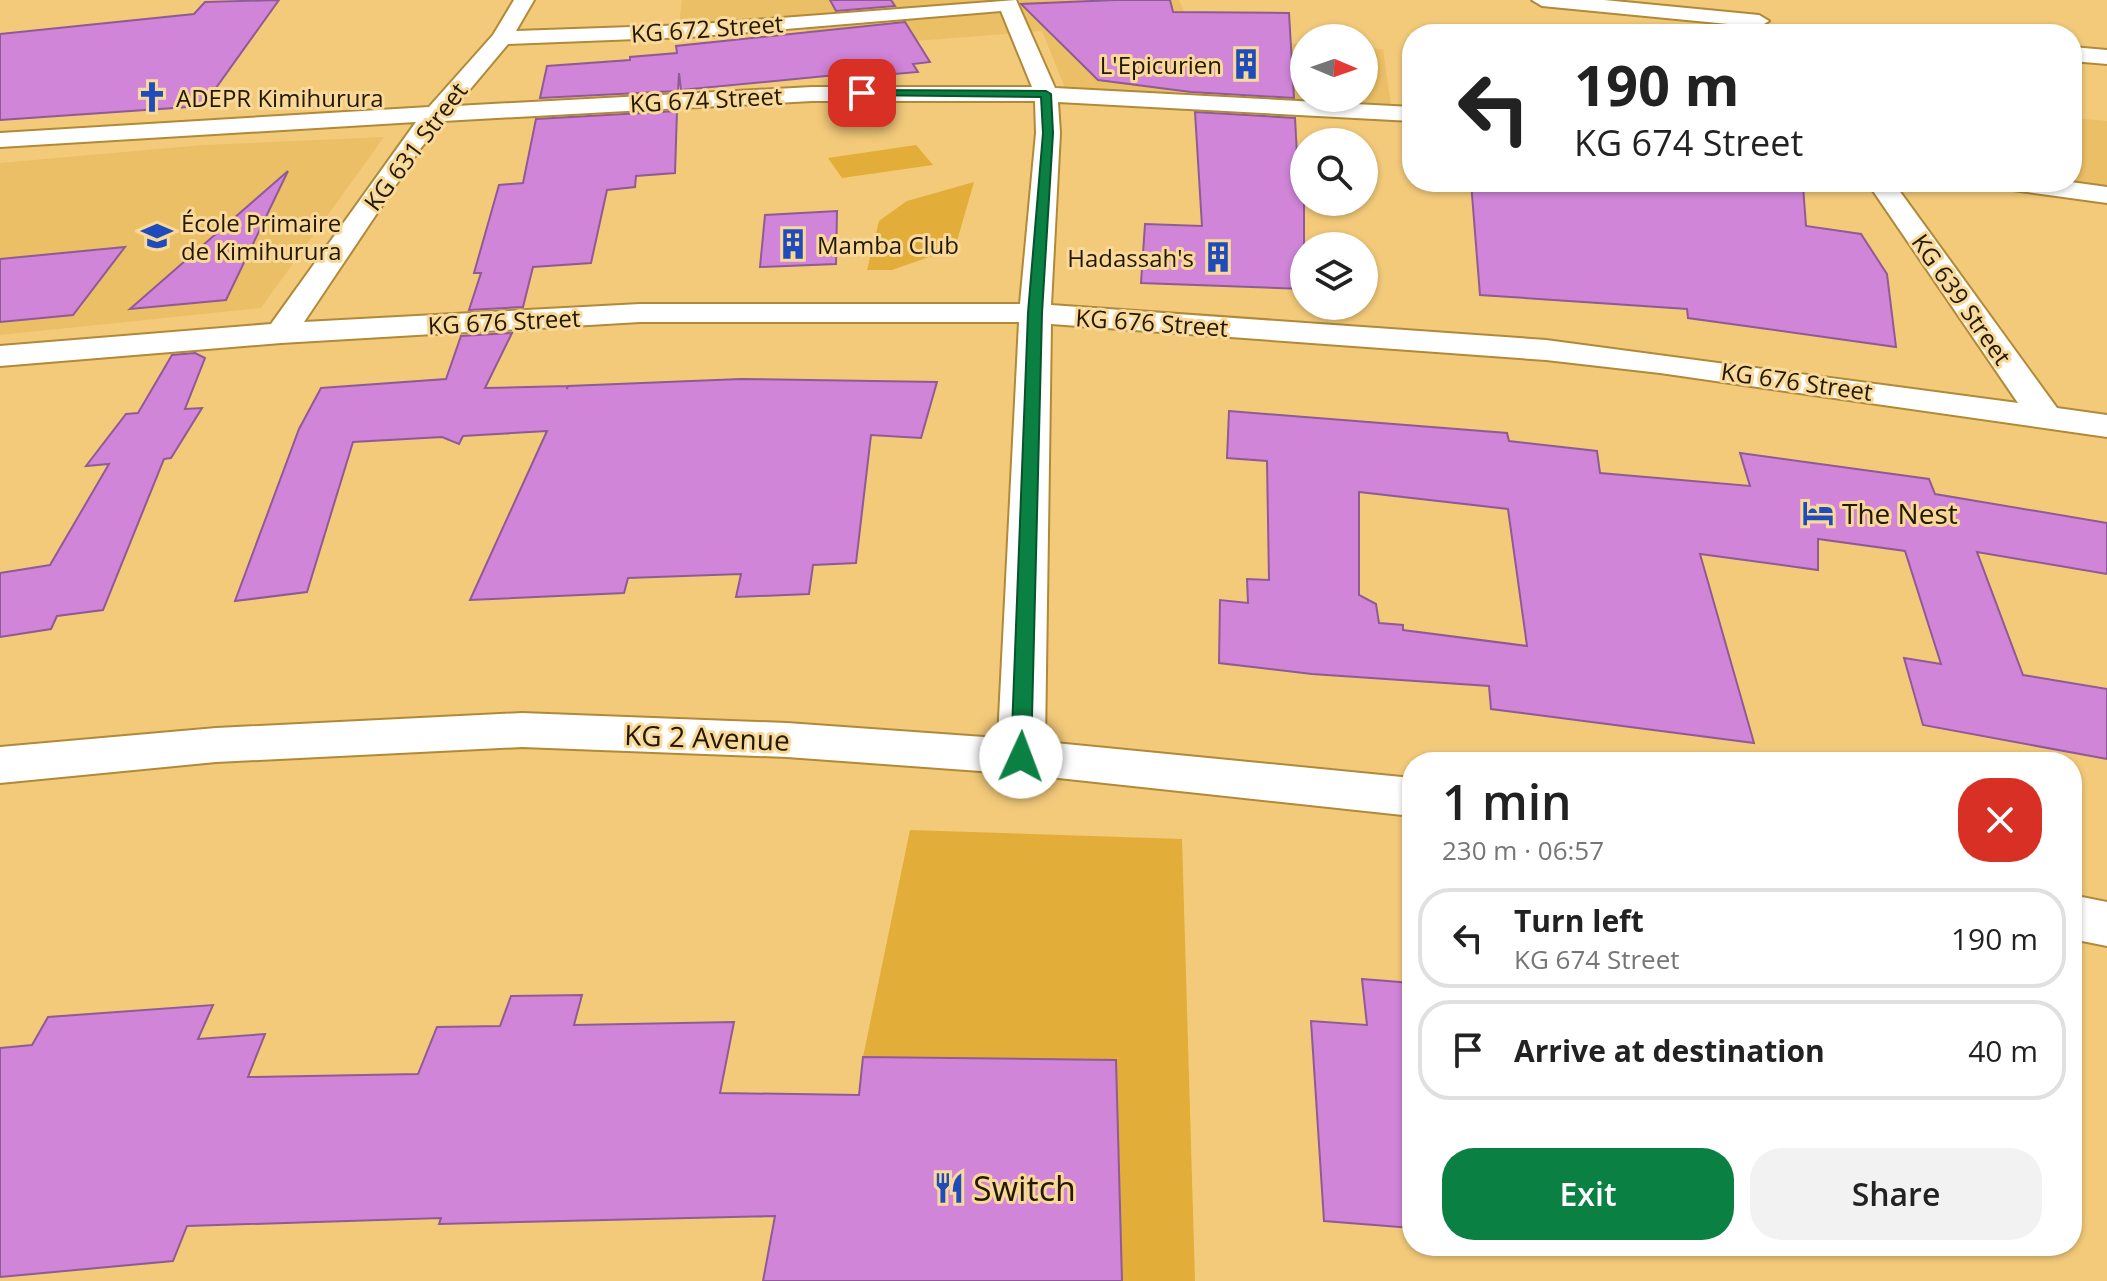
<!DOCTYPE html>
<html lang="en">
<head>
<meta charset="utf-8">
<style>
	:root { --surface:#fff; --page:#f2f2f2; --text:#222; --muted:#767676; --line:#e0e0e0; --accent:#0b8043 }
	body { margin:0; font-family:"Open Sans",sans-serif; background:var(--page); color:var(--text); height:100vh; display:flex; flex-direction:column; font-size:30px; white-space:nowrap }
	* { box-sizing:border-box; margin:0 }
	p { font-size:26px; color:var(--muted) }
	.icon { flex:none; width:44px; height:44px; fill:none; stroke:currentColor; stroke-width:2; stroke-linecap:round; stroke-linejoin:round }
	.map { position:relative; flex:1; overflow:hidden }
	.sheet { position:absolute; left:1402px; top:752px; width:680px; height:504px; display:flex; flex-direction:column; background:var(--surface); border-radius:32px; box-shadow:0 2px 6px #0004 }
	.sheet>* { flex:none }
	.guide { position:absolute; left:1402px; top:24px; width:680px; height:168px; border-radius:32px; box-shadow:0 2px 6px #0004; background:#fff; color:var(--text); overflow:hidden }
	.needle { width:52px; rotate:92deg }
	.fabs { position:absolute; left:1290px; top:24px; display:grid; gap:16px }
	.fabs a { display:grid; place-items:center; width:88px; height:88px; border-radius:50%; background:var(--surface); box-shadow:0 2px 6px #0004; font-size:40px }
	.pin { position:absolute; display:grid; place-items:center; width:68px; height:68px; color:#fff; margin:-34px; border-radius:16px; box-shadow:0 4px 12px #0006 }
	.me { position:absolute; width:88px; margin:-44px; rotate:2deg; stroke-linejoin:round; filter:drop-shadow(0 0 6px #0008) }
	.turn { display:flex; align-items:center; gap:28px; height:168px; padding:0 40px; font-size:36px }
	.turn .icon { width:104px; height:104px; stroke-width:2.5 }
	.turn b { display:block; font-size:56px; line-height:68px }
	.round { display:grid; place-items:center; flex:none; width:84px; height:84px; border-radius:32px; background:var(--page) }
	.summary { display:flex; align-items:center; justify-content:space-between; height:136px; padding:0 40px }
	h1 { font-size:48px; font-weight:600; line-height:60px }
	.cta { display:flex; gap:16px; margin-top:auto; padding:16px 40px }
	.cta a { flex:1; height:92px; border-radius:32px; background:var(--accent); color:#fff; font-size:32px; font-weight:600; line-height:92px; text-align:center }
	.cta a+a { background:var(--page); color:var(--text) }
	ul { padding:0; list-style:none }
	li { display:flex; align-items:center; gap:24px; height:100px; margin:0 16px 12px; padding:0 24px; border:4px solid var(--line); border-radius:32px }
	li div { flex:1 }
	li b { display:block; font-size:30px }
	li em { font-style:normal }
	.map>svg:first-child { display:block }
	.built { fill:#ebbf65 }
	.green { fill:#e2ae39 }
	.building { fill:#d085d8; stroke:#905a95; stroke-width:2; fill-rule:evenodd }
	.lines { fill:none; stroke-linecap:round; stroke-linejoin:round }
	.minor-casing { stroke:#b08a38; stroke-width:4 }
	.minor { fill:#fff; fill-rule:evenodd }
	.route { fill:#0b8043; stroke:#07532c; stroke-width:2 }
	.labels { text-anchor:middle; dominant-baseline:central; stroke-width:6; stroke-linejoin:round; paint-order:stroke }
	.far-street-label { font-size:24px; fill:#231800; stroke:#f9d99a }
	.far-poi-label { font-size:24px; fill:#231800; stroke:#f9d99a; text-anchor:start }
	.poi-label { font-size:28px; fill:#231800; stroke:#f9d99a; text-anchor:start }
	.street-label { font-size:28px; fill:#231800; stroke:#f9d99a }
	.near-poi-label { font-size:34px; fill:#231800; stroke:#f9d99a; text-anchor:start }
</style>
</head>
<body>
<div class="map">
<svg width="2107" height="1281" viewBox="0 0 2107 1281">
	<rect width="100%" height="100%" fill="#f3ca7a"/>
	<g class="built">
		<path d="M682,0h497l17,38 108,6v54h60v-50l19,1 8,57 -326,-18 -23,-57 -230,18 -10,-33 -123,8z"/>
		<path d="M2072,118l35,3v66l-36,-5z"/>
		<path d="M384,137l-123,171 -261,27v-172l203,-18z"/>
	</g>
	<g class="green">
		<path d="M916,145l17,20 -91,13 -14,-20z"/>
		<path d="M974,182l-19,66 -63,22h-25l12,-49 28,-20z"/>
		<path d="M910,830l272,9 13,442h-73l-259,-224z"/>
	</g>
	<g class="building">
		<path d="M279,0l-76,106 -203,14v-86l194,-20 11,-12z"/>
		<path d="M830,0h61l4,6 -59,5z"/>
		<path d="M1115,0h55l3,12 116,1 5,85 -103,-6 -93,-12 -77,-76z"/>
		<path d="M905,22l25,40 -17,2 5,8 -80,7 -2,-4 -155,15 -2,-17 -1,18 -138,7 7,-32 83,-6v-3l47,-4 -1,-7z"/>
		<path d="M677,111l-2,62 -39,3 -1,11 -28,3 -16,73 -58,4 -10,40 -54,3 12,-37h-7l25,-88 24,-2 13,-64z"/>
		<path d="M1195,112l100,6 2,37h7v134l-163,-6 4,-59 57,2z"/>
		<path d="M288,171l-62,129 -96,9z"/>
		<path d="M1471,182h308l24,4 3,40 55,8 26,40 9,73 -208,-29 -1,-9 -207,-14z"/>
		<path d="M837,211l-1,53 -76,3 5,-52z"/>
		<path d="M125,247l-52,68 -73,7v-63z"/>
		<path d="M512,333l-27,55 82,-2v3l1,-3 173,-7 196,3 -16,56 -50,-3 -15,128 -43,2 -4,29 -73,3 5,-23 -113,4 -4,15 -154,7 77,-169 -84,5 -4,8 -17,-7 -89,5 -46,150 -72,9 64,-172 22,-41 125,-9 15,-43z"/>
		<path d="M195,353l10,5 -20,51 17,-1 -31,50 -7,1 -61,151 -46,6 -6,13 -51,8v-64l50,-8 59,-101 -23,2 40,-52 12,-1 34,-58z"/>
		<path d="M1229,411l278,22 2,8 88,10 3,22 150,13 -10,-33 189,26 6,15 172,29v51l-130,-22 46,123 84,14v70l-184,-34 -19,-67 37,6 -36,-113 -87,-12v31l-118,-16 54,189 -263,-34 -2,-23 -177,-12 -93,-11 1,-63 28,3 -1,-24 22,1 -2,-119 -40,-3zM1359,492l149,17 19,137 -124,-16v-5l-24,-2 -3,-19 -17,-9z"/>
		<path d="M1362,979l50,4v245l-88,-7 -13,-200 56,4z"/>
		<path d="M582,995l-8,30 160,-3 -14,71 139,2 4,-38 253,3 6,221h-359l12,-65 -336,8 2,-6 -254,8 -14,35 -173,16v-229l32,-3 16,-28 165,-12 -15,34 67,-5 -17,43 170,-3 19,-47 63,-1 11,-30z"/>
	</g>
	<g class="lines">
		<defs>
			<g id="minor">
				<path d="M514,0h20l-18,31 173,-6 327,-25 39,88 357,19v14l-354,-19 2,31 -9,172 495,35 472,63 -151,-221h26l164,226 50,7v22l-447,-64 -114,-13 -495,-36 -6,418 367,36v38l-391,-42 -234,-17 -265,-10 -306,15 -216,21v-36l216,-19 306,-15 265,10 211,15 21,-416h-379l-359,21 -281,23v-20l271,-22 145,-202 -416,25v-14l429,-26 64,-72zM1001,11l31,76h-220l-356,19 52,-62 181,-7zM812,101h223l1,32 -16,171h-380l-336,18 116,-173 23,-28z"/>
				<path d="M1532,0h72l155,15 10,6 -10,6 -217,-21z"/>
				<path d="M1769,26l36,2 10,6h-55l2,-6z"/>
				<path d="M2072,47l35,3v14l-35,-3z"/>
				<path d="M2000,182h71l36,5v16l-94,-13 -9,-2z"/>
				<path d="M2072,895l35,7v44l-35,-7z"/>
			</g>
		</defs>
		<use href="#minor" class="minor-casing"/>
		<use href="#minor" class="minor"/>
	</g>
	<path class="route" d="M862,90l184,1 5,3 2,39 -11,180 -11,444 -3,5h-14l-3,-5 17,-444 15,-180 -2,-36 -183,-2z"/>
	<defs>
		<symbol id="building-bare" viewBox="-9 -9 18 18"><path d="M-4-6H4V6H1V3H-1V6H-4ZM-2.5-4.3h1.7v1.8h-1.7ZM.8-4.3h1.7v1.8H.8ZM-2.5-1h1.7V.8h-1.7ZM.8-1h1.7V.8H.8Z" fill="#1f4cba" stroke="#f9d99a" stroke-width="2.5" paint-order="stroke"/></symbol>
		<symbol id="church-bare" viewBox="-9 -9 18 18"><path d="M-1.2-6h2.4v3.5h3.3v2.4h-3.3V6h-2.4V-.1h-3.3v-2.4h3.3Z" fill="#1f4cba" stroke="#f9d99a" stroke-width="2.5" paint-order="stroke"/></symbol>
		<symbol id="school-bare" viewBox="-9 -9 18 18"><path d="M0-5L7-2L0 1L-7-2ZM-4 1L0 2.5L4 1V4Q0 6-4 4Z" fill="#1f4cba" stroke="#f9d99a" stroke-width="2.5" paint-order="stroke"/></symbol>
		<symbol id="hotel-bare" viewBox="-9 -9 18 18"><path d="M-6-4.5h1.5V1H6V5H4.5V3h-9V5H-6ZM-4 0a1.8 1.8 0 1 1 3.6 0ZM.5 0V-2.5h3Q6-2.5 6 0Z" fill="#1f4cba" stroke="#f9d99a" stroke-width="2.5" paint-order="stroke"/></symbol>
		<symbol id="restaurant-bare" viewBox="-9 -9 18 18"><path d="M-5-6h1v4h1v-4h1v4h1v-4h1v5L-1.5 .5V6h-2V.5L-5-1ZM5-6V6H3V1.5H1.5Q1.5-4 5-6Z" fill="#1f4cba" stroke="#f9d99a" stroke-width="2.5" paint-order="stroke"/></symbol>
	</defs>
	<g fill-rule="evenodd">
		<use href="#building-bare" x="1224" y="42" width="44" height="44"/>
		<use href="#church-bare" x="130" y="75" width="44" height="44"/>
		<use href="#school-bare" x="135" y="214" width="44" height="44"/>
		<use href="#building-bare" x="771" y="222" width="44" height="44"/>
		<use href="#building-bare" x="1196" y="235" width="44" height="44"/>
		<use href="#hotel-bare" x="1796" y="491" width="44" height="44"/>
		<use href="#restaurant-bare" x="927" y="1166" width="44" height="44"/>
	</g>
	<g class="labels">
		<g class="far-street-label">
			<text transform="translate(707 28) rotate(-4)">KG 672 Street</text>
			<text transform="translate(706 99) rotate(-3)">KG 674 Street</text>
			<text transform="translate(415 146) rotate(-53)">KG 631 Street</text>
			<text transform="translate(1962 299) rotate(55)">KG 639 Street</text>
			<text transform="translate(504 321) rotate(-3)">KG 676 Street</text>
			<text transform="translate(1152 322) rotate(4)">KG 676 Street</text>
			<text transform="translate(1797 381) rotate(8)">KG 676 Street</text>
		</g>
		<g class="far-poi-label">
			<text x="1222" y="64" text-anchor="end">L'Epicurien</text>
			<text x="176" y="97">ADEPR Kimihurura</text>
			<text x="181" y="222">École Primaire<tspan x="181" dy="28">de Kimihurura</tspan></text>
			<text x="817" y="244">Mamba Club</text>
			<text x="1194" y="257" text-anchor="end">Hadassah's</text>
		</g>
		<g class="poi-label">
			<text x="1842" y="513">The Nest</text>
		</g>
		<g class="street-label">
			<text transform="translate(707 737) rotate(2)">KG 2 Avenue</text>
		</g>
		<g class="near-poi-label">
			<text x="973" y="1188">Switch</text>
		</g>
	</g>
</svg>
<div class="fabs">
<a><svg class="needle" viewBox="-14 -14 28 28"><path d="M0-13l5 13h-10z" fill="#e53935"/><path d="M0 13l5-13h-10z" fill="#767676"/></svg></a>
<a><svg class="icon" aria-label="search" viewBox="0 0 24 24"><circle cx="10" cy="10" r="6"/><path d="M15 15l6 6"/></svg></a>
<a><svg class="icon" aria-label="layers" viewBox="0 0 24 24"><path d="M12 4l9 5-9 5-9-5zM3 14l9 5 9-5"/></svg></a>
</div>
<div class="pin" style="left:862px;top:93px;background:#d93025"><svg class="icon" aria-label="arrive" viewBox="0 0 24 24"><path d="M6 21V4h12l-3 4 3 4H6"/></svg></div>
<svg class="me" style="left:1021px;top:757px" viewBox="-20 -20 40 40"><circle r="19" fill="#fff"/><path d="M0-13L10 11 0 6-10 11z" fill="#0b8043"/></svg>
<div class="guide">
<div class="turn"><svg class="icon" aria-label="left" viewBox="0 0 24 24"><path d="M17 20v-9H6M10 6l-5 5 5 5"/></svg><div><b>190 m</b>KG 674 Street</div></div>
</div>
<section class="sheet">
<div class="summary"><div><h1>1 min</h1><p>230 m · 06:57</p></div><a class="round" style="background:#d93025;color:#fff"><svg class="icon" aria-label="close" viewBox="0 0 24 24"><path d="M6 6l12 12M18 6L6 18"/></svg></a></div>
<ul>
<li><svg class="icon" aria-label="left" viewBox="0 0 24 24"><path d="M17 20v-9H6M10 6l-5 5 5 5"/></svg><div><b>Turn left</b><p>KG 674 Street</p></div><em>190 m</em></li>
<li><svg class="icon" aria-label="arrive" viewBox="0 0 24 24"><path d="M6 21V4h12l-3 4 3 4H6"/></svg><div><b>Arrive at destination</b></div><em>40 m</em></li>
</ul>
<div class="cta"><a>Exit</a><a>Share</a></div>
</section>
</div>
</body>
</html>
